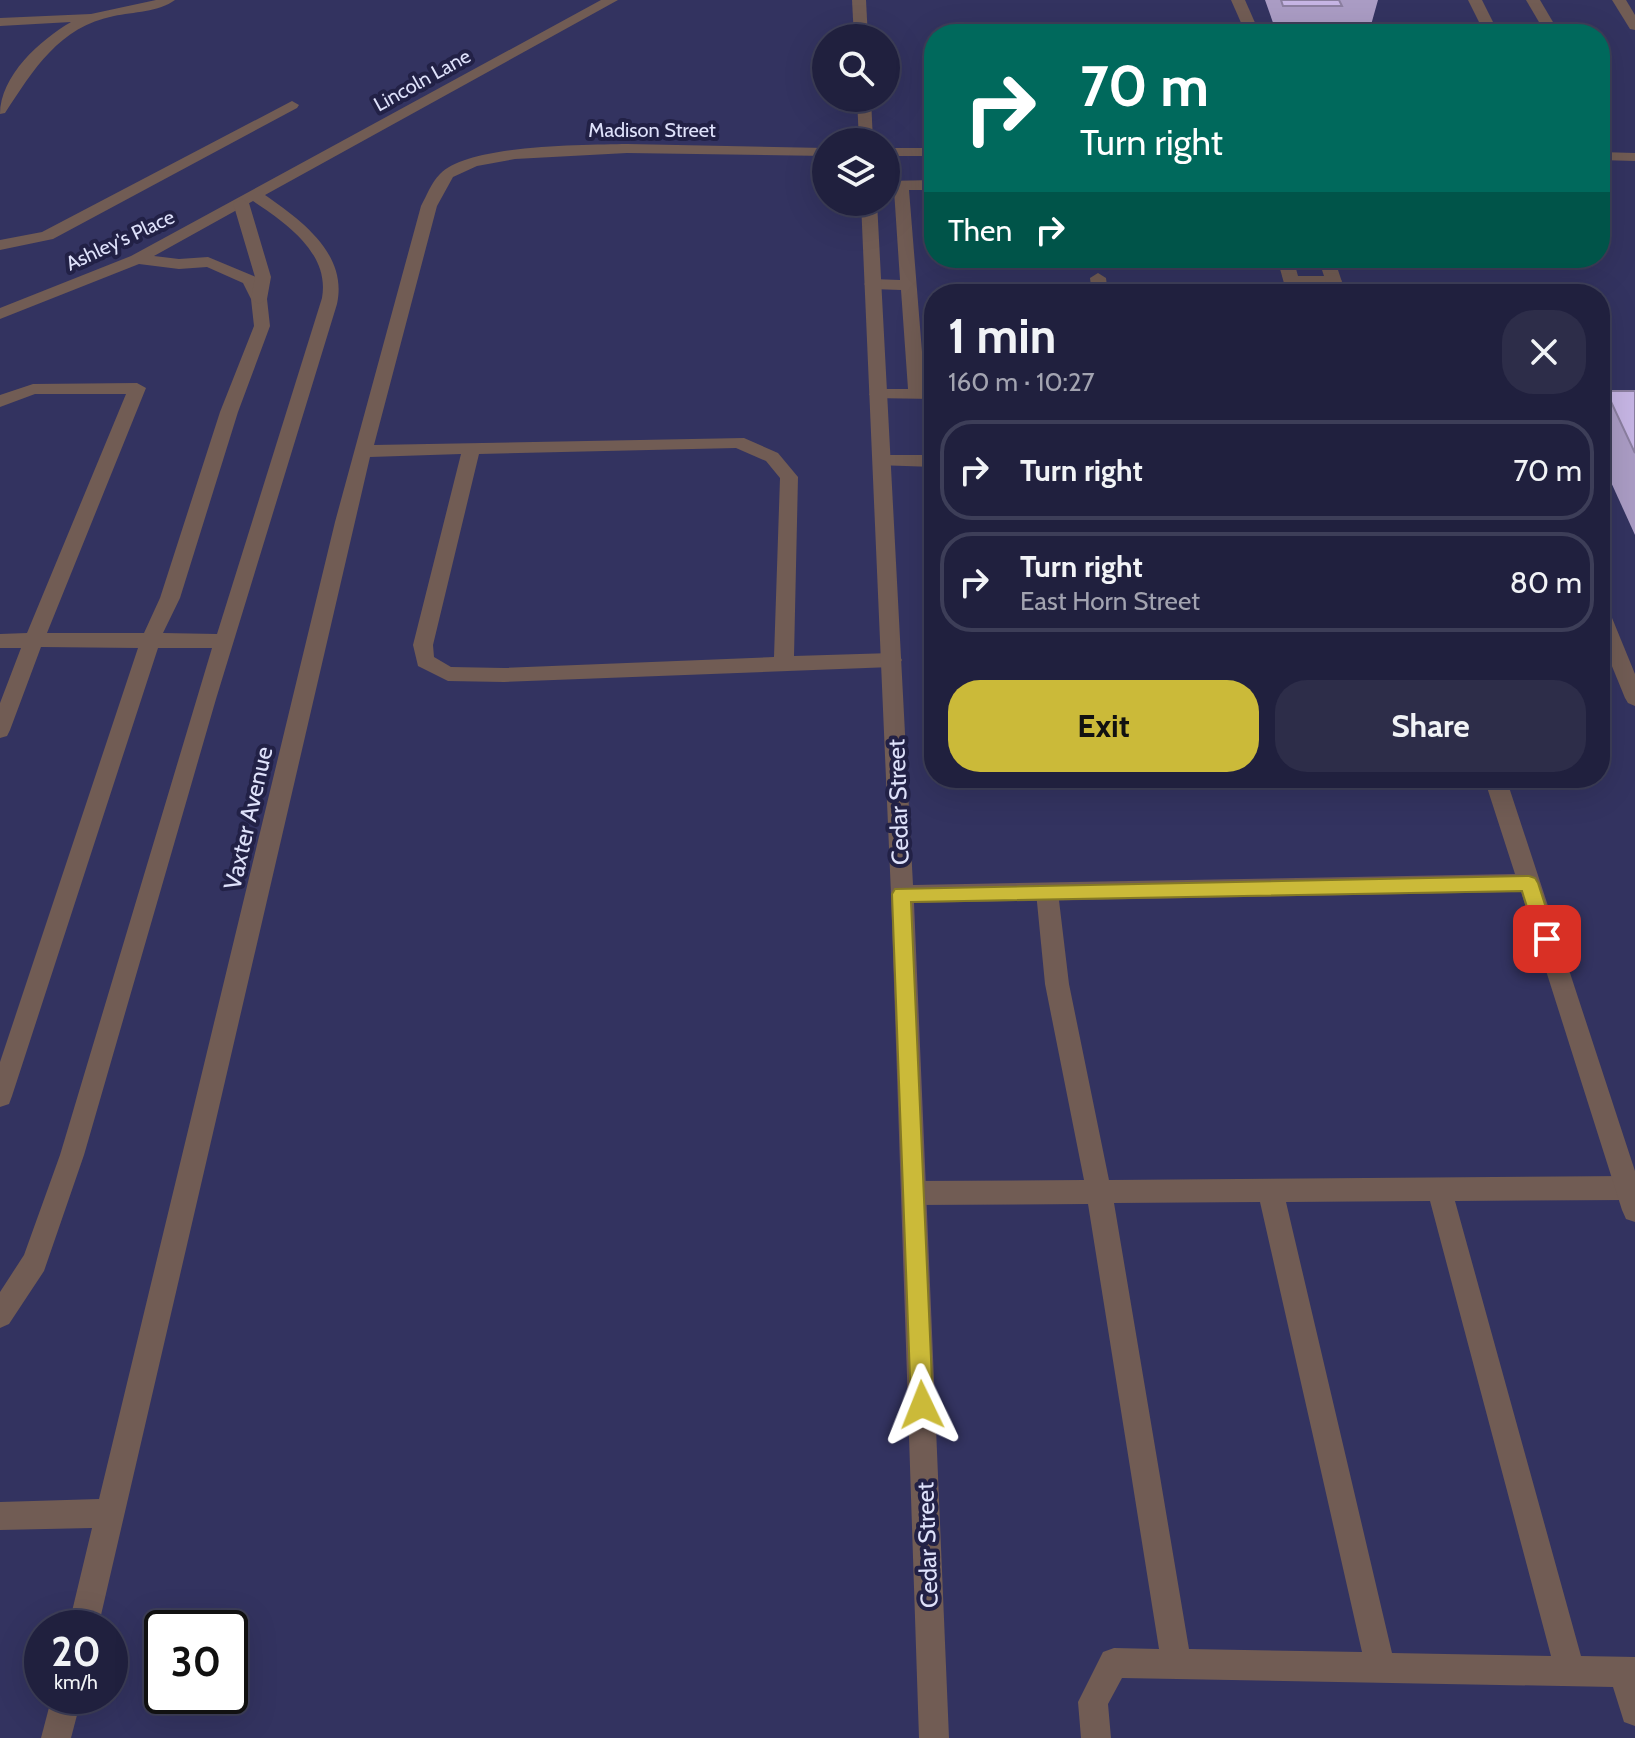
<!DOCTYPE html>
<html lang="en">
<head>
<meta charset="utf-8">
<style>
	:root { --surface:#20203e; --page:#2d2d49; --text:#f1f3f6; --muted:#a2a3b0; --line:#3d3e58; --accent:#cbba39 }
	body { margin:0; font-family:Cabin,sans-serif; background:var(--page); color:var(--text); height:100vh; display:flex; flex-direction:column; font-size:30px; white-space:nowrap }
	* { box-sizing:border-box; margin:0 }
	p { font-size:26px; color:var(--muted) }
	.icon { flex:none; width:44px; height:44px; fill:none; stroke:currentColor; stroke-width:2; stroke-linecap:round; stroke-linejoin:round }
	.map { position:relative; flex:1; overflow:hidden }
	.side { position:absolute; left:924px; top:284px; width:686px; height:504px; display:flex; flex-direction:column; background:var(--surface); border-radius:32px; box-shadow:0 8px 32px #0002,0 0 0 2px var(--line) }
	.side>* { flex:none }
	.hud { position:absolute; left:924px; top:24px; width:686px; height:244px; border-radius:32px; box-shadow:0 8px 32px #0002,0 0 0 2px var(--line); background:#00695c; color:#fff; overflow:hidden }
	.fabs { position:absolute; left:812px; top:24px; display:grid; gap:16px }
	.fabs a { display:grid; place-items:center; width:88px; height:88px; border-radius:50%; background:var(--surface); box-shadow:0 8px 32px #0002,0 0 0 2px var(--line); font-size:40px }
	.speed { position:absolute; left:24px; top:1610px; display:flex; gap:16px; font-size:40px; font-weight:700; text-align:center }
	.speed>* { display:grid; place-content:center; width:104px; height:104px; border-radius:50%; background:var(--surface); box-shadow:0 8px 32px #0002,0 0 0 2px var(--line); line-height:1 }
	.speed small { font-size:20px; font-weight:400 }
	.speed .limit { border:4px solid #111; border-radius:12px; background:#fff; color:#111 }
	.pin { position:absolute; display:grid; place-items:center; width:68px; height:68px; color:#fff; margin:-34px; border-radius:16px; box-shadow:0 4px 12px #0006 }
	.me { position:absolute; width:88px; margin:-44px; rotate:358deg; stroke-linejoin:round; filter:drop-shadow(0 0 6px #0008) }
	.turn { display:flex; align-items:center; gap:28px; height:168px; padding:0 24px; font-size:36px }
	.turn .icon { width:104px; height:104px; stroke-width:2.5 }
	.turn b { display:block; font-size:56px; line-height:68px }
	.then { display:flex; align-items:center; height:76px; padding:0 24px; background:#0003; gap:16px; font-size:30px }
	.round { display:grid; place-items:center; flex:none; width:84px; height:84px; border-radius:32px; background:var(--page) }
	.summary { display:flex; align-items:center; justify-content:space-between; height:136px; padding:0 24px }
	h1 { font-size:48px; font-weight:700; line-height:60px }
	.button { display:flex; gap:16px; margin-top:auto; padding:16px 24px }
	.button a { flex:1; height:92px; border-radius:32px; background:var(--accent); color:#111; font-size:32px; font-weight:700; line-height:92px; text-align:center }
	.button a+a { background:var(--page); color:var(--text) }
	ul { padding:0; list-style:none }
	li { display:flex; align-items:center; gap:24px; height:100px; margin:0 16px 12px; padding:0 8px; border:4px solid var(--line); border-radius:32px }
	li div { flex:1 }
	li b { display:block; font-size:30px }
	li em { font-style:normal }
	.map>svg:first-child { display:block }
	.built { fill:#333360; fill-rule:evenodd }
	.lines { fill:none; stroke-linecap:round; stroke-linejoin:round }
	.service { fill:#715c54; fill-rule:evenodd }
	.minor { fill:#715c54; fill-rule:evenodd }
	.tertiary { fill:#715c54; fill-rule:evenodd }
	.wall { fill:#aa9cc4 }
	.building { fill:#c6b5e4; stroke:#8b7fa0; stroke-width:2 }
	.route { fill:#cbba39; stroke:#847925; stroke-width:2 }
	.labels { text-anchor:middle; dominant-baseline:central; stroke-width:8; stroke-linejoin:round; paint-order:stroke }
	.far-street-label { font-size:20px; fill:#dee1fa; stroke:#222146 }
	.street-label { font-size:24px; fill:#dee1fa; stroke:#222146 }
</style>
</head>
<body>
<div class="map">
<svg width="1635" height="1738" viewBox="0 0 1635 1738">
	<rect width="100%" height="100%" fill="#2b2b52"/>
	<path class="built" d="M0,0h1635v1738h-1635zM934,34h666v224h-666zM826,38h60v60h-60zM826,142h60v60h-60zM934,294h666v484h-666zM42,1628h68v68h-68zM162,1628h68v68h-68z"/>
	<g class="lines">
		<g class="service">
			<path d="M156,0h19c-16,12 -42,12 -61,16 -55,11 -80,53 -109,97l-5,1c0,-38 40,-74 71,-92l-71,4v-8l91,-4z"/>
			<path d="M601,0h17l-353,195c36,25 83,59 72,109l-121,395 -132,456 -40,116 -35,53 -9,4v-36l24,-37 36,-100 152,-507h-54l-146,448 -3,8 -9,3v-45l138,-414 -97,-1 -31,83 -3,6 -7,2v-35l21,-55h-21v-14l27,-1 99,-239h-91l-35,13v-12l33,-11 104,-1 9,5 -99,245h97l16,-35 60,-186 34,-86 -3,-27 -8,-16 -36,-16 -28,2 -40,-5 -139,55v-11l131,-52zM253,201c33,22 77,52 69,97l-105,336 -54,-1 17,-35 58,-186 32,-86 -3,-27 -11,-22 -48,-20 -29,2 -25,-3z"/>
			<path d="M1468,0h14l17,34h-14z"/>
			<path d="M1526,0h14l20,34h-14z"/>
			<path d="M292,101l7,4 -2,3 -244,131 -53,11v-10l42,-8z"/>
			<path d="M627,144l199,4v8l-199,-3 -112,6 -38,7 -24,11 -16,29 -63,239 370,-7 34,15 20,24 -4,179 98,-3 7,2 3,5 -3,5 -7,2 -388,15 -56,-1 -30,-15 -5,-21 48,-191 -91,3 -272,1171h-30l24,-100 -92,2v-28l99,-3 236,-977 86,-316c6,-11 10,-23 19,-32 29,-30 146,-29 187,-30zM736,448l30,13 14,17 -6,179 -270,11 -53,-1 -17,-10 -1,-12 46,-191z"/>
			<path d="M934,180v10h-25l16,199h9v10l-62,-1 -3,-4 9,-5h30l-7,-99 -29,-1 -8,-5 8,-5 28,1 -6,-90 -8,-1v-8z"/>
			<path d="M1277,258h16l5,18h36l8,5 -8,5h-33l2,8h-16z"/>
			<path d="M1098,273l8,5 2,16h-16l-2,-16z"/>
			<path d="M882,455h52v12l-58,-2 -3,-4 3,-4z"/>
			<path d="M1600,606l10,7 25,61v32l-7,-3 -3,-5 -25,-61z"/>
			<path d="M1047,883l8,2 3,7 11,92 40,196 519,-4 7,3v18l-7,3 -173,1 126,455 54,1v69l-11,-4 -11,-35 -491,-9 -14,26 3,34h-30l-3,-36 25,-50 11,-4 45,1 -71,-445 -174,1 -9,-4 -4,-8 4,-8 9,-4 170,-1 -39,-196 -9,-92 3,-7zM1430,1201l121,455 -159,-3 -106,-451zM1260,1202l102,450 -173,-3 -75,-446z"/>
			<path d="M52,1696h30l-11,42h-30z"/>
		</g>
		<g class="minor">
			<path d="M852,0h14l2,38h-14z"/>
			<path d="M1231,0h14l15,34h-14z"/>
			<path d="M857,98h14l2,44h-14z"/>
			<rect x="886" y="148" width="48" height="8"/>
			<path d="M1600,152l35,1v8l-35,-1z"/>
			<path d="M241,198l8,5 22,74 -4,22 -8,5 -8,-5 4,-22 -22,-74z"/>
			<path d="M861,202h16l36,683 602,-11 -31,-96h22l129,393v51l-9,-3 -4,-9 -101,-318 -607,11 35,835h-30l-28,-844z"/>
			<path d="M1318,258h16l12,36h-16z"/>
		</g>
		<path class="tertiary" d="M1612,0h14l9,15v15l-5,-1z"/>
	</g>
	<g class="wall">
		<path d="M1265,0h113l-7,25h-34l-3,9h-57z"/>
		<path d="M1606,391h29v144l-35,-77v-55z"/>
	</g>
	<g class="building">
		<path d="M1281,0h58l3,6h-59z"/>
		<path d="M1606,391h29v62z"/>
	</g>
	<path class="route" d="M1529,876l6,2 3,5 18,56 -3,5h-13l-3,-5 -15,-48 -611,11 22,503 -3,8 -8,3 -8,-3 -3,-8 -19,-511 3,-5z"/>
	<g class="labels">
		<g class="far-street-label">
			<text transform="translate(422 80) rotate(-29)">Lincoln Lane</text>
			<text x="652" y="130">Madison Street</text>
			<text transform="translate(120 240) rotate(-25)">Ashley's Place</text>
		</g>
		<g class="street-label">
			<text transform="translate(898 802) rotate(-92)">Cedar Street</text>
			<text transform="translate(248 818) rotate(-77)">Vaxter Avenue</text>
			<text transform="translate(927 1545) rotate(-92)">Cedar Street</text>
		</g>
	</g>
</svg>
<div class="fabs">
<a><svg class="icon" aria-label="search" viewBox="0 0 24 24"><circle cx="10" cy="10" r="6"/><path d="M15 15l6 6"/></svg></a>
<a><svg class="icon" aria-label="layers" viewBox="0 0 24 24"><path d="M12 4l9 5-9 5-9-5zM3 14l9 5 9-5"/></svg></a>
</div>
<div class="speed"><div>20<small>km/h</small></div><div class="limit">30</div></div>
<div class="pin" style="left:1547px;top:939px;background:#d93025"><svg class="icon" aria-label="arrive" viewBox="0 0 24 24"><path d="M6 21V4h12l-3 4 3 4H6"/></svg></div>
<svg class="me" style="left:922px;top:1405px" viewBox="-20 -20 40 40"><path d="M0-17L14 15 0 8-14 15z" fill="#cbba39" stroke="#fff" stroke-width="4"/></svg>
<div class="hud">
<div class="turn"><svg class="icon" aria-label="right" viewBox="0 0 24 24"><path d="M7 20v-9h11M14 6l5 5-5 5"/></svg><div><b>70 m</b>Turn right</div></div>
<div class="then">Then<svg class="icon" aria-label="right" viewBox="0 0 24 24"><path d="M7 20v-9h11M14 6l5 5-5 5"/></svg></div>
</div>
<section class="side">
<div class="summary"><div><h1>1 min</h1><p>160 m · 10:27</p></div><a class="round"><svg class="icon" aria-label="close" viewBox="0 0 24 24"><path d="M6 6l12 12M18 6L6 18"/></svg></a></div>
<ul>
<li><svg class="icon" aria-label="right" viewBox="0 0 24 24"><path d="M7 20v-9h11M14 6l5 5-5 5"/></svg><div><b>Turn right</b></div><em>70 m</em></li>
<li><svg class="icon" aria-label="right" viewBox="0 0 24 24"><path d="M7 20v-9h11M14 6l5 5-5 5"/></svg><div><b>Turn right</b><p>East Horn Street</p></div><em>80 m</em></li>
</ul>
<div class="button"><a>Exit</a><a>Share</a></div>
</section>
</div>
</body>
</html>
